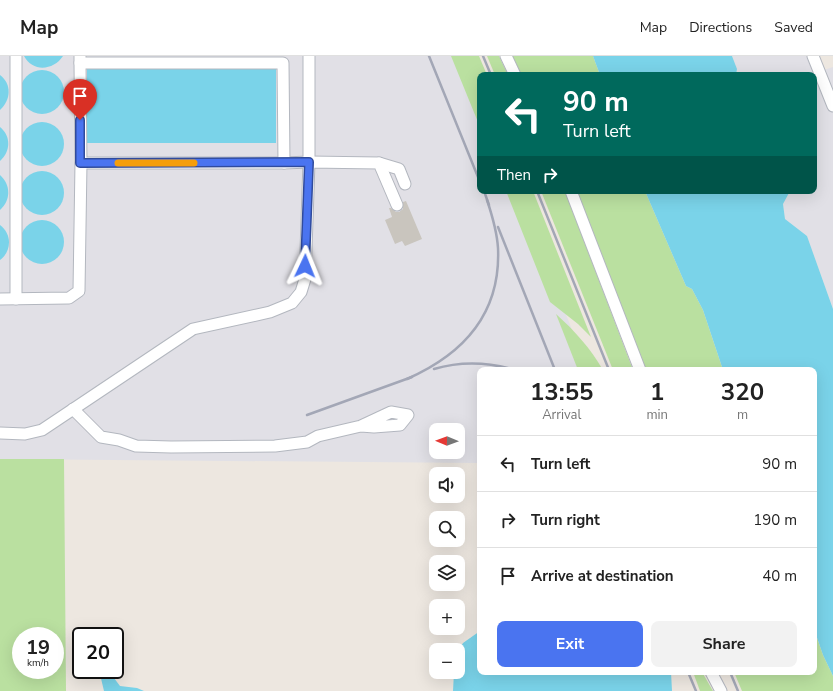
<!DOCTYPE html>
<html lang="en">
<head>
<meta charset="utf-8">
<style>
	:root { --surface:#fff; --page:#f2f2f2; --text:#222; --muted:#767676; --line:#e0e0e0; --accent:#4a74f0 }
	body { margin:0; font-family:"Nunito Sans",sans-serif; background:var(--page); color:var(--text); height:100vh; display:flex; flex-direction:column; font-size:15px; white-space:nowrap }
	* { box-sizing:border-box; margin:0 }
	p { font-size:13px; color:var(--muted) }
	.icon { flex:none; width:22px; height:22px; fill:none; stroke:currentColor; stroke-width:2; stroke-linecap:round; stroke-linejoin:round }
	.map { position:relative; flex:1; overflow:hidden }
	.panel { position:absolute; left:477px; top:311px; width:340px; height:308px; display:flex; flex-direction:column; background:var(--surface); border-radius:8px; box-shadow:0 4px 16px #0002 }
	.panel>* { flex:none }
	.guide { position:absolute; left:477px; top:16px; width:340px; height:122px; border-radius:8px; box-shadow:0 4px 16px #0002; background:#00695c; color:#fff; overflow:hidden }
	.needle { width:26px; rotate:271deg }
	.buttons { position:absolute; left:429px; top:367px; display:grid; gap:8px }
	.buttons a { display:grid; place-items:center; width:36px; height:36px; border-radius:8px; background:var(--surface); box-shadow:0 4px 16px #0002; font-size:20px }
	.speed { position:absolute; left:12px; top:571px; display:flex; gap:8px; font-size:20px; font-weight:700; text-align:center }
	.speed>* { display:grid; place-content:center; width:52px; height:52px; border-radius:50%; background:var(--surface); box-shadow:0 4px 16px #0002; line-height:1 }
	.speed small { font-size:10px; font-weight:400 }
	.speed .limit { border:2px solid #111; border-radius:6px; background:#fff; color:#111 }
	.pin { position:absolute; display:grid; place-items:center; width:34px; height:34px; color:#fff; margin:-41px -17px; border-radius:50% 50% 50% 0; rotate:-45deg; box-shadow:0 0 4px #0007 }
	.pin .icon { rotate:45deg }
	.me { position:absolute; width:44px; margin:-22px; rotate:2deg; stroke-linejoin:round; filter:drop-shadow(0 0 3px #0008) }
	.turn { display:flex; align-items:center; gap:14px; height:84px; padding:0 20px; font-size:18px }
	.turn .icon { width:52px; height:52px; stroke-width:2.5 }
	.turn b { display:block; font-size:28px; line-height:34px }
	.then { display:flex; align-items:center; height:38px; padding:0 20px; background:#0003; gap:8px; font-size:15px }
	.eta { display:flex; justify-content:space-evenly; align-items:center; height:68px; text-align:center }
	.eta b { font-size:24px; font-weight:700; line-height:28px }
	.cta { display:flex; gap:8px; margin-top:auto; padding:8px 20px }
	.cta a { flex:1; height:46px; border-radius:8px; background:var(--accent); color:#fff; font-size:16px; font-weight:700; line-height:46px; text-align:center }
	.cta a+a { background:var(--page); color:var(--text) }
	ul { padding:0; list-style:none }
	li { display:flex; align-items:center; gap:12px; height:56px; padding:0 20px; border-top:1px solid var(--line) }
	li div { flex:1 }
	li b { display:block; font-size:15px }
	li em { font-style:normal }
	header { display:flex; align-items:center; gap:24px; box-sizing:border-box; height:56px; padding:0 20px; background:var(--surface); border-bottom:1px solid var(--line) }
	header strong { font-size:19px }
	nav { display:flex; gap:22px; margin-inline-start:auto; font-size:14px }
	.map>svg:first-child { display:block }
	.industrial { fill:#e1e0e6; fill-rule:evenodd }
	.green { fill:#bae0a0; fill-rule:evenodd }
	.water { fill:#7ad3e9 }
	.building { fill:#c9c5be }
	.lines { fill:none; stroke-linecap:round; stroke-linejoin:round }
	.minor-casing { stroke:#b3b7bf; stroke-width:13 }
	.minor { stroke:#fff; stroke-width:11 }
	.rail { stroke:#a3a7b6; stroke-width:2.5 }
	.route-casing { stroke:#304b9c; stroke-width:10 }
	.route { stroke:#4a74f0; stroke-width:7 }
	.slow { stroke:#f59e0b; stroke-width:7 }
</style>
</head>
<body>
<header>
<strong>Map</strong>
<nav><a>Map</a><a>Directions</a><a>Saved</a></nav>
</header>
<div class="map">
<svg width="833" height="635" viewBox="0 0 833 635">
	<rect width="100%" height="100%" fill="#ede7e0"/>
	<g class="industrial">
		<path d="M0,0h463l17,43v92h37l71,179h-108v93l-480,-4zM436,374h22v22h-22z"/>
		<path d="M732,0h83l6,15 12,-4v242l-26,-73 -22,-17 -2,-15 6,-11 -1,-2h26v-116h-78l1,-6z"/>
	</g>
	<g class="green">
		<path d="M451,0h28l8,19h-7v52z"/>
		<path d="M487,0h12l9,19h-13z"/>
		<path d="M509,0h84l7,19h-81z"/>
		<path d="M506,135h27l58,146 -13,-13 -28,-22z"/>
		<path d="M541,135h24l68,179h-20z"/>
		<path d="M574,135h71l41,95 6,3 11,21 20,60h-79z"/>
		<path d="M556,258c19,17 34,34 47,56h-25z"/>
		<path d="M0,403h64l2,232h-66zM21,580h34v34h-34z"/>
		<path d="M814,573l9,26 10,21v15h-91l-8,-19h80z"/>
		<path d="M693,616h9l11,19h-13z"/>
	</g>
	<g class="water">
		<path d="M24,0h39c-9,14 -30,17 -39,0z"/>
		<path d="M593,0h139l5,13 -1,6h-136z"/>
		<rect x="87" y="12" width="189" height="75"/>
		<circle cx="42" cy="36" r="22"/>
		<path d="M0,19c12,9 11,25 0,35z"/>
		<circle cx="42" cy="88" r="22"/>
		<path d="M0,71c11,9 11,24 0,34z"/>
		<circle cx="42" cy="137" r="22"/>
		<path d="M0,119c11,10 11,25 0,35z"/>
		<path d="M645,135h143l1,2 -6,11 2,15 22,17 26,73v367l-10,-21 -9,-26v-259h-91l-20,-60 -11,-21 -6,-3z"/>
		<circle cx="42" cy="186" r="22"/>
		<path d="M0,169c12,9 12,26 0,35z"/>
		<path d="M480,575v41h191l1,19h-219l1,-19h4v-20l5,-9z"/>
		<path d="M99,614h9l12,16 17,2 7,3h-40z"/>
	</g>
	<path class="building" d="M406,145l16,38 -17,7 -3,-5 -7,3 -10,-24 7,-3 -3,-9h2l5,4h3l4,-3v-7z"/>
	<g class="lines">
		<defs>
			<g id="minor">
				<path d="M16,0v243"/>
				<path d="M506,0l9,19"/>
				<path d="M813,0l20,50"/>
				<path d="M80,7l1,100"/>
				<path d="M284,107l25,-1v-106"/>
				<path d="M379,107l20,6 6,15"/>
				<path d="M571,135l69,179"/>
				<path d="M0,243l69,-1 10,-7 2,-128h203l-1,-100h-203v-7"/>
				<path d="M73,353l28,28 18,3 17,6 35,1 104,-1 32,-4 11,-6 43,-10 13,1 26,-2 8,-10 -17,-3 -30,14"/>
				<path d="M0,377l25,1 17,-4 151,-101 77,-17 22,-9 9,-11 4,-13 4,-117 70,1 18,42"/>
				<path d="M711,616l10,19"/>
			</g>
		</defs>
		<use href="#minor" class="minor-casing"/>
		<use href="#minor" class="minor"/>
		<g class="rail">
			<path d="M429,0l51,126"/>
			<path d="M483,0l8,19"/>
			<path d="M484,135l5,14"/>
			<path d="M537,135l72,179"/>
			<path d="M498,171l57,143"/>
			<path d="M434,313c27,-8 54,-7 81,1"/>
			<path d="M407,323c57,-25 94,-66 91,-131 -1,-17 -6,-33 -11,-48"/>
			<path d="M307,359l105,-38"/>
			<path d="M688,616l8,19"/>
			<path d="M730,616l8,19"/>
		</g>
	</g>
	<g class="lines">
		<defs>
			<path id="route" d="M80,64v43l229,-1 -4,104"/>
		</defs>
		<use href="#route" class="route-casing"/>
		<use href="#route" class="route"/>
		<path class="slow" d="M118,107h76"/>
	</g>
</svg>
<div class="buttons">
<a><svg class="needle" viewBox="-14 -14 28 28"><path d="M0-13l5 13h-10z" fill="#e53935"/><path d="M0 13l5-13h-10z" fill="#767676"/></svg></a>
<a><svg class="icon" aria-label="sound" viewBox="0 0 24 24"><path d="M4 9h4l5-4v14l-5-4H4zM17 9q2 3 0 6"/></svg></a>
<a><svg class="icon" aria-label="search" viewBox="0 0 24 24"><circle cx="10" cy="10" r="6"/><path d="M15 15l6 6"/></svg></a>
<a><svg class="icon" aria-label="layers" viewBox="0 0 24 24"><path d="M12 4l9 5-9 5-9-5zM3 14l9 5 9-5"/></svg></a>
<a>+</a>
<a>−</a>
</div>
<div class="speed"><div>19<small>km/h</small></div><div class="limit">20</div></div>
<div class="pin" style="left:80px;top:64px;background:#d93025"><svg class="icon" aria-label="arrive" viewBox="0 0 24 24"><path d="M6 21V4h12l-3 4 3 4H6"/></svg></div>
<svg class="me" style="left:305px;top:210px" viewBox="-20 -20 40 40"><path d="M0-17L14 15 0 8-14 15z" fill="#4a74f0" stroke="#fff" stroke-width="4"/></svg>
<div class="guide">
<div class="turn"><svg class="icon" aria-label="left" viewBox="0 0 24 24"><path d="M17 20v-9H6M10 6l-5 5 5 5"/></svg><div><b>90 m</b>Turn left</div></div>
<div class="then">Then<svg class="icon" aria-label="right" viewBox="0 0 24 24"><path d="M7 20v-9h11M14 6l5 5-5 5"/></svg></div>
</div>
<section class="panel">
<div class="eta">
<div><b>13:55</b><p>Arrival</p></div>
<div><b>1</b><p>min</p></div>
<div><b>320</b><p>m</p></div>
</div>
<ul>
<li><svg class="icon" aria-label="left" viewBox="0 0 24 24"><path d="M17 20v-9H6M10 6l-5 5 5 5"/></svg><div><b>Turn left</b></div><em>90 m</em></li>
<li><svg class="icon" aria-label="right" viewBox="0 0 24 24"><path d="M7 20v-9h11M14 6l5 5-5 5"/></svg><div><b>Turn right</b></div><em>190 m</em></li>
<li><svg class="icon" aria-label="arrive" viewBox="0 0 24 24"><path d="M6 21V4h12l-3 4 3 4H6"/></svg><div><b>Arrive at destination</b></div><em>40 m</em></li>
</ul>
<div class="cta"><a>Exit</a><a>Share</a></div>
</section>
</div>
</body>
</html>
